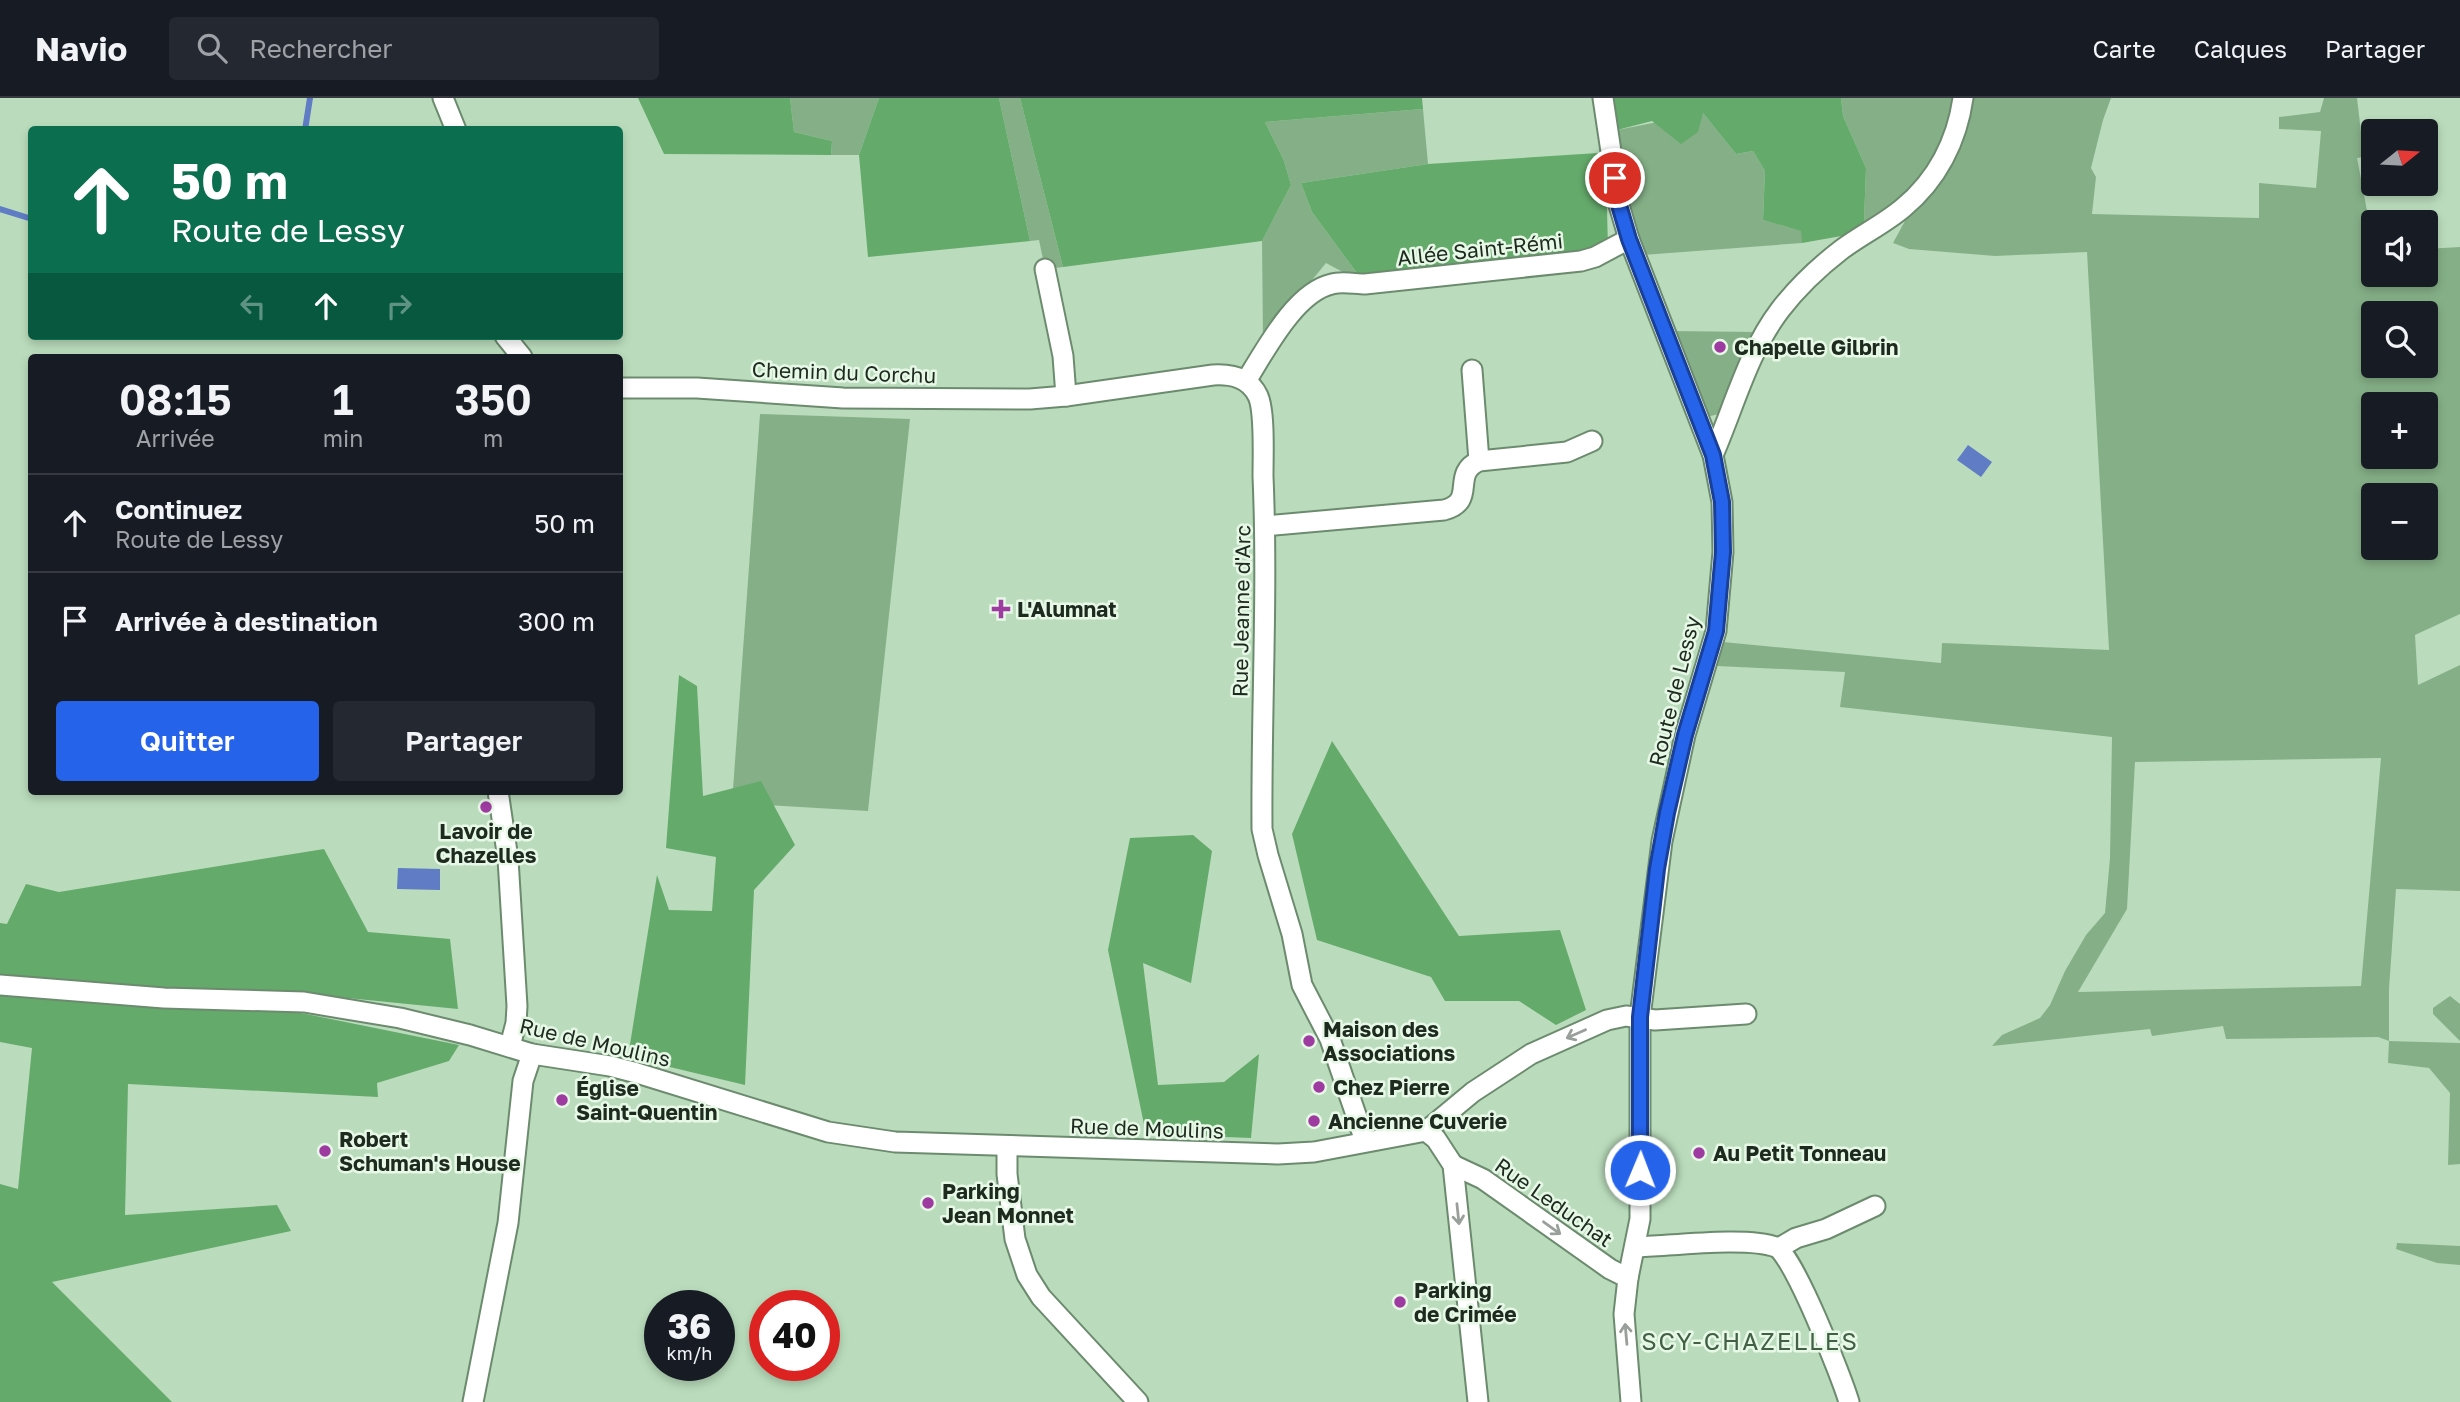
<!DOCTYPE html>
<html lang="fr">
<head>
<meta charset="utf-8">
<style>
	:root { --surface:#171b24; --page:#242831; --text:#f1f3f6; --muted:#9ea1a6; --line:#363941; --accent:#2563eb }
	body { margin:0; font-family:"Golos Text",sans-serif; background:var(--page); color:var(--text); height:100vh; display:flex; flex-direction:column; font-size:26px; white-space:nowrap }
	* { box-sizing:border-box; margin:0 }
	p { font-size:23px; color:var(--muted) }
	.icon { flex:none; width:38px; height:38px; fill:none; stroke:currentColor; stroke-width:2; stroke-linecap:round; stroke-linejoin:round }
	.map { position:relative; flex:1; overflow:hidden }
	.side { position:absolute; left:28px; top:256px; width:595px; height:441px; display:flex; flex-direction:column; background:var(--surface); border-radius:7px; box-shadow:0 4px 10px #0003 }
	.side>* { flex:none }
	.hud { position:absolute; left:28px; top:28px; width:595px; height:214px; border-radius:7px; box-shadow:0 4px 10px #0003; background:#0b6e4f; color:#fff; overflow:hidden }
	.needle { width:46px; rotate:72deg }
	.buttons { position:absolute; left:2361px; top:21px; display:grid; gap:14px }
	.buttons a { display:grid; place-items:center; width:77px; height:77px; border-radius:7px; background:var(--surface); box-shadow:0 4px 10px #0003; font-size:35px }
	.speed { position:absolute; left:644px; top:1192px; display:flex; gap:14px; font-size:35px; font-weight:700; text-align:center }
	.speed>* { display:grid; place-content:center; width:91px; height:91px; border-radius:50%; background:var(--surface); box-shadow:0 4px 10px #0003; line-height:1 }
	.speed small { font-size:18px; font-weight:400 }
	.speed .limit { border:10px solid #d22; background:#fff; color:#111 }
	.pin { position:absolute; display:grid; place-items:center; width:60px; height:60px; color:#fff; margin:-30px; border:4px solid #fff; border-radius:50%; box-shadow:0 2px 7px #0007 }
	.me { position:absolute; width:77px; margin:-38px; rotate:1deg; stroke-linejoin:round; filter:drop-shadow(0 0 5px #0008) }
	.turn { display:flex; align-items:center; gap:24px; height:147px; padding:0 28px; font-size:32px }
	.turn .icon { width:91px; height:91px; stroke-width:2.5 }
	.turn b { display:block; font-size:49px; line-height:60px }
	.lanes { display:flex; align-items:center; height:66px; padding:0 28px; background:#0003; justify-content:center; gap:35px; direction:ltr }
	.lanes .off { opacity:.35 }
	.eta { display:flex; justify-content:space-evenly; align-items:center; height:119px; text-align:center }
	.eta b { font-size:42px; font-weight:600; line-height:49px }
	.cta { display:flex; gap:14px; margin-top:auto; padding:14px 28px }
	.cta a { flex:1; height:80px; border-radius:7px; background:var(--accent); color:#fff; font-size:28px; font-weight:600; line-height:80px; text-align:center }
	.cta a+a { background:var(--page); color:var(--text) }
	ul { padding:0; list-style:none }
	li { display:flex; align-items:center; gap:21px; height:98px; padding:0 28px; border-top:2px solid var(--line) }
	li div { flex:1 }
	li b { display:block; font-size:26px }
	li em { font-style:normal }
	header { display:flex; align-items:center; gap:42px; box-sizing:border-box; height:98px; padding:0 35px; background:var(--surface); border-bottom:2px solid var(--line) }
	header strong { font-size:33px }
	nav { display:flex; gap:38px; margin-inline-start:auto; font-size:24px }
	.search { width:490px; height:63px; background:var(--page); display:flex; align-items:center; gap:18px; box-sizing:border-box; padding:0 24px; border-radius:7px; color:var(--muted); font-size:26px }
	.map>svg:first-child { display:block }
	.green { fill:#85b087; fill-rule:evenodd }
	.forest { fill:#64aa6b }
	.water { fill:#5f7cc5 }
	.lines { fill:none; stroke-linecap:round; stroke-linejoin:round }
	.stream { stroke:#5f7cc5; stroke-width:6 }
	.minor-casing { stroke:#6c8b6e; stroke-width:23 }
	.minor { stroke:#fff; stroke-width:19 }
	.oneway { stroke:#999f9a }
	.route-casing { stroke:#184099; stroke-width:18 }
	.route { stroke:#2563eb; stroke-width:12 }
	.poi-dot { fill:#9e3ba1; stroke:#e7f8e7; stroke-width:2.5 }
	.labels { text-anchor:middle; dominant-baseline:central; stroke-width:5; stroke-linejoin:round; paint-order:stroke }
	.street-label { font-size:21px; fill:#1d2a1e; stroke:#e7f8e7 }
	.poi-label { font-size:21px; font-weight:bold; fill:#1d2a1e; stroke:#e7f8e7; text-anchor:start }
	.quarter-label { font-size:24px; letter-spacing:2px; fill:#426044; stroke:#e7f8e7 }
</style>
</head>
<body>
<header>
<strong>Navio</strong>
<div class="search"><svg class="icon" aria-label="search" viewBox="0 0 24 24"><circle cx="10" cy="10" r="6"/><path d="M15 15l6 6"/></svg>Rechercher</div>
<nav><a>Carte</a><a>Calques</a><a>Partager</a></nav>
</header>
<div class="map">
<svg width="2460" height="1304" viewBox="0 0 2460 1304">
	<rect width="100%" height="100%" fill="#badcbc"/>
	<g class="green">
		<path d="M790,0h89l-20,57h-28l1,-14 -38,-9z"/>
		<path d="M999,0h21l43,169 -18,2 -6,-29 -9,1z"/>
		<path d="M1841,0h270l-8,22 -12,48 5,9 -4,37 167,4v-35l57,5 5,-57 -42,-2v-12l41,-5 4,-14h33l7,59 -7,1 12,63 4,54h53v-26l34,-2v367l-45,21 3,50 42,-20v226l-64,-2 -7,100v52l71,2v121l-12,1 2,-72 -21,-25 -41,-5 1,-22 -11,-4 -152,2 -3,-13 -71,10 -2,-7 -158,17 10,-11 38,-17 10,-13 15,-34 21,-36 19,-22 5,-55 2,-121 -272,-30 5,-35 -128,-6 6,-24 218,21 1,-20 167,7 -22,-398 -92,4 -86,-7 -16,-6 13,-24 -13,-16 -29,19 2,-54 -23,-52zM2373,215h53v53h-53zM2373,306h53v53h-53zM2373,397h53v53h-53zM2381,660l-20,228 -283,6 49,-83 8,-147z"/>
		<path d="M1423,11l5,55 -127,19 11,29 53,72 -39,-21 -63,77 -1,-99 29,-56 -7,-24 -19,-39z"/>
		<path d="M1703,15l33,41 17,-3 12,20 -2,49 39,11v12l-159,12 -15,-53 -11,-72z"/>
		<path d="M1672,233l86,1 -36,81 -11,3 -6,-2z"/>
		<path d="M760,316l150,5 -42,392 -136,-8z"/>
		<path d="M2450,898l10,8v37l-27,-27v-6z"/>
		<path d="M2397,1145l63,3v19l-23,-2 -41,-14z"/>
	</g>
	<g class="forest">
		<path d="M638,0h152l4,34 38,9 -1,14 -167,-1z"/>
		<path d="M879,0h120l31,143 -162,16 -9,-102z"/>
		<path d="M1020,0h402l1,11 -158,13 19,39 7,24 -29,56 -199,26z"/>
		<path d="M1613,0h228l2,18 23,52 -2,54 -17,13 -45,8 -1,-12 -38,-11 2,-49 -12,-20 -17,3 -33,-41 -5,19 -17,12 -29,-23 -35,9z"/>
		<path d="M1598,55l9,56 1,41 -243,34 -53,-72 -11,-29 127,-19z"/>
		<path d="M679,577l18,11 6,110 58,-15 34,64 -41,45 -9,195 -117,-28 29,-182 12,35 43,1 4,-54 -50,-9z"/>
		<path d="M1332,643l127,195 101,-6 26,80 -30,15 -37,-24h-74l-14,-24 -114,-37 -25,-106z"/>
		<path d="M1193,737l19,16 -21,132 -48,-20 15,122 66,-3 35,-28 -8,84 -105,-4 -38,-184 22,-112z"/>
		<path d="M324,751l44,83 82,7 8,70 -151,-15 -198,-8 -109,-11v-52l7,1 19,-40 33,8z"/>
		<path d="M0,896l301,19 158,32 -10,16 -72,22 1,14 -250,-13 -3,131 152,-10 14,26 -239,51 120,120h-172v-218l18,5 14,-141 -32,-6z"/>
	</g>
	<g class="water">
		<path d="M1968,347l24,17 -11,15 -24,-17z"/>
		<path d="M398,770l42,1v21l-43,-1z"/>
	</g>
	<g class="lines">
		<g class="stream">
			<path d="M305,32l5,-32"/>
			<path d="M0,111l32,10"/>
		</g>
		<defs>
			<g id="minor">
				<path d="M443,0l13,32"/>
				<path d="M1603,0l16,107 10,34 84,216 9,47 1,50 -7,79 -31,104 -23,106 -22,176v202l-12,59 -4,36 7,88"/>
				<path d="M1045,171l18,87 3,40"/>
				<path d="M505,238l17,21"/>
				<path d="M1472,272l7,91"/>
				<path d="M1246,283c19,-30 49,-89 86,-97 10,-3 23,0 33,0l216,-23 14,-4 34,-18"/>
				<path d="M620,290h77l146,10 187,1 36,-3 147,-21c18,-1 36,2 45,21 7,15 5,61 5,80 5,118 -2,236 -1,353l6,26 24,79 10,51 28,54 35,102"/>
				<path d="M1713,357c21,-48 35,-103 67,-145 17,-22 39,-43 61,-60 20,-15 43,-26 62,-42 34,-28 54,-67 60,-110"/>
				<path d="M1265,428l179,-16c34,-9 6,-36 35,-49l88,-9 25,-11"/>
				<path d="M498,693l10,68 9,147 -1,17 -6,23"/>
				<path d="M0,887l164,13 140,4 96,16 70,17 62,19 78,12 27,7 191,59 67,10 383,12 36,-2 112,-21 47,-39 58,-38 76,-34 19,-4 29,4 91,-6"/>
				<path d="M1426,1033l10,8 17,26 25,237"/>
				<path d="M1007,1048v28l8,65 12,36 14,22 97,105"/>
				<path d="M1453,1067l30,14 127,90 18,9"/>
				<path d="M1636,1149c34,-1 111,-11 140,0 17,7 66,131 73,155"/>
				<path d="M1779,1150l17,-10 30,-9 49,-23"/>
				<path d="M473,1304l35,-179 15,-142 9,-27"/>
			</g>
		</defs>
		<use href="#minor" class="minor-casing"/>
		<use href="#minor" class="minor"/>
	</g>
	<defs><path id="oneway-shaft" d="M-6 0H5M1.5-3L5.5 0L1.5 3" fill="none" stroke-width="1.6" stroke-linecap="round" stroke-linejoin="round" transform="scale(1.75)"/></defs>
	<g class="oneway">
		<use href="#oneway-shaft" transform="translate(1576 936) rotate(156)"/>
		<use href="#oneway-shaft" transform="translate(1458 1116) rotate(84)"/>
		<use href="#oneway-shaft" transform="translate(1552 1130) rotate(36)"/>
		<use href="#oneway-shaft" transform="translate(1626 1236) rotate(-95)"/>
	</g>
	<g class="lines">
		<defs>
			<path id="route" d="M1615,80l4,27 10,34 84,216 9,47 1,50 -7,79 -31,104 -18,78 -10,56 -17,148v153"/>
		</defs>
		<use href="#route" class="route-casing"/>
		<use href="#route" class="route"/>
	</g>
	<g class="poi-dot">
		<circle cx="1720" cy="249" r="7"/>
		<path d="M997.5 500.5h7v7h7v7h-7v7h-7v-7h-7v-7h7z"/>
		<circle cx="486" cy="709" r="7"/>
		<circle cx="1309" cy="943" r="7"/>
		<circle cx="1319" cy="989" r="7"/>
		<circle cx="562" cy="1002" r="7"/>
		<circle cx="1314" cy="1023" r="7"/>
		<circle cx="325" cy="1053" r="7"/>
		<circle cx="1699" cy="1055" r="7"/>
		<circle cx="928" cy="1105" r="7"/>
		<circle cx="1400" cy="1204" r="7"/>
	</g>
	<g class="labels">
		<g class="street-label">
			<text transform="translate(1480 151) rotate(-6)">Allée Saint-Rémi</text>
			<text transform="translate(844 274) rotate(2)">Chemin du Corchu</text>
			<text transform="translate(1241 513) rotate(-89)">Rue Jeanne d'Arc</text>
			<text transform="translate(1674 593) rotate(-76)">Route de Lessy</text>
			<text transform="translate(595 944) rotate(13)">Rue de Moulins</text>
			<text transform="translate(1147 1030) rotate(2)">Rue de Moulins</text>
			<text transform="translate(1554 1104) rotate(35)">Rue Leduchat</text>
		</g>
		<g class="poi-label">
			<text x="1734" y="249">Chapelle Gilbrin</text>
			<text x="1017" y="511">L'Alumnat</text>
			<text x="486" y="733" text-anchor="middle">Lavoir de<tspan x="486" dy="24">Chazelles</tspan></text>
			<text x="1323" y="931">Maison des<tspan x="1323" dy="24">Associations</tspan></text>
			<text x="1333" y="989">Chez Pierre</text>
			<text x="576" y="990">Église<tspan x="576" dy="24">Saint-Quentin</tspan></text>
			<text x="1328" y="1023">Ancienne Cuverie</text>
			<text x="339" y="1041">Robert<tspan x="339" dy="24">Schuman's House</tspan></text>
			<text x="1713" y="1055">Au Petit Tonneau</text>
			<text x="942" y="1093">Parking<tspan x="942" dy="24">Jean Monnet</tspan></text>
			<text x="1414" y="1192">Parking<tspan x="1414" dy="24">de Crimée</tspan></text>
		</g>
		<g class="quarter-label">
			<text x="1750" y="1242">SCY-CHAZELLES</text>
		</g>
	</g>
</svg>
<div class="buttons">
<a><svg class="needle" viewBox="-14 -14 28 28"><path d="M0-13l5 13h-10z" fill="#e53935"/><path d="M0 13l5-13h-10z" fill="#9ea1a6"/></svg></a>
<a><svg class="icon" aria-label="sound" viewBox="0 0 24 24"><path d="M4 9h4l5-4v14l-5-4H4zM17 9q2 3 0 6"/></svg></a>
<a><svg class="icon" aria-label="search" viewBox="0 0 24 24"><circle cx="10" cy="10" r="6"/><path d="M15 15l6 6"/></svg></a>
<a>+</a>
<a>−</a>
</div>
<div class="speed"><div>36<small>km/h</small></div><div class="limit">40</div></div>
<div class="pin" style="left:1615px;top:80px;background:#d93025"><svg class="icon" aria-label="arrive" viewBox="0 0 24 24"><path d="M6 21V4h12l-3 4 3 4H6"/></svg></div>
<svg class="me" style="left:1640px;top:1072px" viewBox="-20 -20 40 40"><circle r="17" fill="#2563eb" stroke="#fff" stroke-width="3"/><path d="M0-11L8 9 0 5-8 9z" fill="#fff"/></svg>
<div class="hud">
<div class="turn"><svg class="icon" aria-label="ahead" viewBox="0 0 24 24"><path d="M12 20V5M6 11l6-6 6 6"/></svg><div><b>50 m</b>Route de Lessy</div></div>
<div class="lanes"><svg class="icon off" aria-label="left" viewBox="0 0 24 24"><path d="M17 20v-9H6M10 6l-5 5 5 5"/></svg><svg class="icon" aria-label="ahead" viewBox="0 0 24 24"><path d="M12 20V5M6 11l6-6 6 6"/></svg><svg class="icon off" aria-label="right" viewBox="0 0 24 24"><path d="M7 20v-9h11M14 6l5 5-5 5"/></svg></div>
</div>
<section class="side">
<div class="eta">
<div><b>08:15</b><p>Arrivée</p></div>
<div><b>1</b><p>min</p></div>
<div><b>350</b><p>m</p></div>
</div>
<ul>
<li><svg class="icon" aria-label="ahead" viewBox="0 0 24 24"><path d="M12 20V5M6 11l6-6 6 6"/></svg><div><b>Continuez</b><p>Route de Lessy</p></div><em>50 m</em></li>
<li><svg class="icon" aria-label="arrive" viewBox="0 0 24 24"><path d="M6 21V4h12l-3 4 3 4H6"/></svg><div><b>Arrivée à destination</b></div><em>300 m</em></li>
</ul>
<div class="cta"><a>Quitter</a><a>Partager</a></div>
</section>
</div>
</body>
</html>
